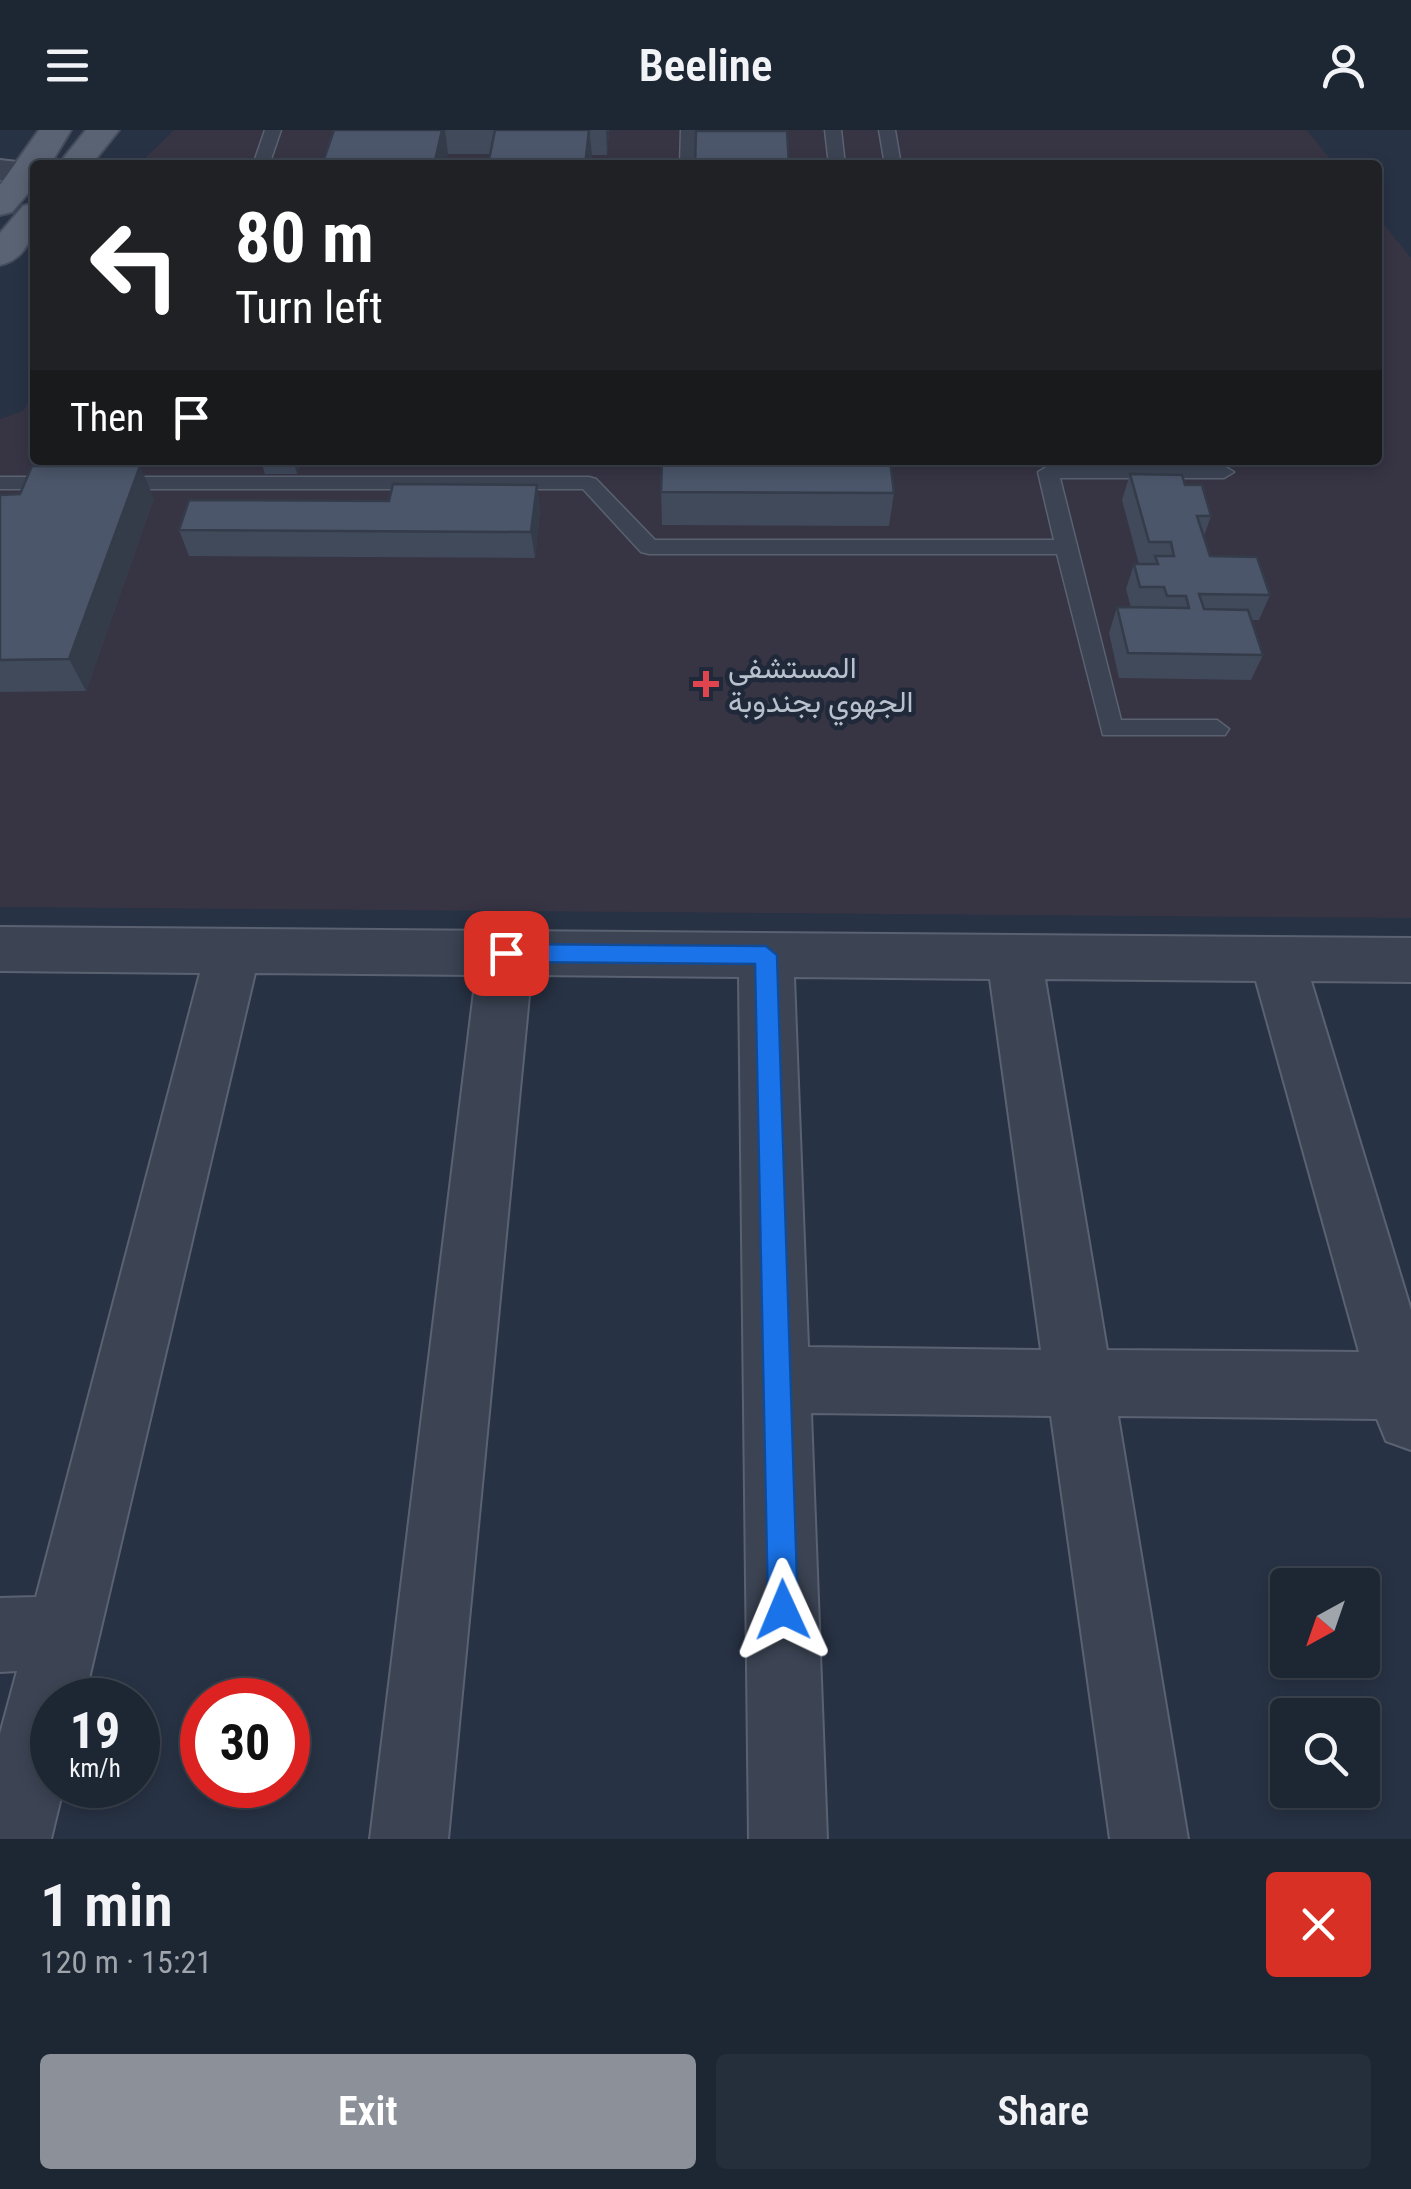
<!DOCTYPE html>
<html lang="en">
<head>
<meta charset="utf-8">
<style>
	:root { --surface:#1d2633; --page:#252e3b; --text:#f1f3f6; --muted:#a0a5ac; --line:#3b434e; --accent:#8c9099 }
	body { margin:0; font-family:"Roboto Condensed",Vazirmatn,sans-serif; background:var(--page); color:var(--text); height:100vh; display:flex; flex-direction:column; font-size:38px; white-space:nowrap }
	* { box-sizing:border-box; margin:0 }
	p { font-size:32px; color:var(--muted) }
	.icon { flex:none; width:55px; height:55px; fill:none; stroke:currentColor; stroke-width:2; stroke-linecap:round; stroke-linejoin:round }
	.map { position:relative; height:1709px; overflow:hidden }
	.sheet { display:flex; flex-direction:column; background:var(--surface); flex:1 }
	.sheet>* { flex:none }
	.top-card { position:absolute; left:30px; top:30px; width:1352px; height:305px; border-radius:10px; box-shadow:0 5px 15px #0003,0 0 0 2px var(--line); background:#202124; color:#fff; overflow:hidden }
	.needle { width:65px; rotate:220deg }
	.controls { position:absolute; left:1270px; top:1438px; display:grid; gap:20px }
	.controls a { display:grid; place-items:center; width:110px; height:110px; border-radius:10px; background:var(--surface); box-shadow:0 5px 15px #0003,0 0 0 2px var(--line); font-size:50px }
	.speed { position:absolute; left:30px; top:1548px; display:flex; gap:20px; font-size:50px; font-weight:700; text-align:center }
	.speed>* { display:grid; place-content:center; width:130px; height:130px; border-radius:50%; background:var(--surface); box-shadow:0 5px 15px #0003,0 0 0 2px var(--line); line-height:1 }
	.speed small { font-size:25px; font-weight:400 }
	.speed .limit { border:15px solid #d22; background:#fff; color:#111 }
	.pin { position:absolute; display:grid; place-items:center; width:85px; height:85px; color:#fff; margin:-42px; border-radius:20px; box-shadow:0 5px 15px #0006 }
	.me { position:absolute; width:110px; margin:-55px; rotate:359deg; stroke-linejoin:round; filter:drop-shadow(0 0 8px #0008) }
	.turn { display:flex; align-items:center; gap:35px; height:210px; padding:0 40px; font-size:45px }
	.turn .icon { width:130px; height:130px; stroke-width:2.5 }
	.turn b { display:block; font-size:70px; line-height:85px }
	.then { display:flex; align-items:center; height:95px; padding:0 40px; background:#0003; gap:20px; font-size:38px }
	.round { display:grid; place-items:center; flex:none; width:105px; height:105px; border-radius:10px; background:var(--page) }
	.summary { display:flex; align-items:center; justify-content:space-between; height:170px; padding:0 40px }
	h1 { font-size:60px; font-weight:600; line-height:75px }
	.action { display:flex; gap:20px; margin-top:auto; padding:20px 40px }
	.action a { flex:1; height:115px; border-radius:10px; background:var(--accent); color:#fff; font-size:40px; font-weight:600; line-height:115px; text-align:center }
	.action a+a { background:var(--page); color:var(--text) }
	header { display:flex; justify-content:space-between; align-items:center; height:130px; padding:0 40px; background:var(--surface); font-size:45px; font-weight:600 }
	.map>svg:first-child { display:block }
	.medical { fill:#373444 }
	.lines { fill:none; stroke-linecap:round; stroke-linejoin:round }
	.service-casing { stroke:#5a6271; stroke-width:3 }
	.minor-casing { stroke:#5a6271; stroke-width:4 }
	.primary-casing { stroke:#454d5d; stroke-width:4 }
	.service { fill:#3c4454; fill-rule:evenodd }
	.minor { fill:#3c4454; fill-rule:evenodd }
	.primary { fill:#5a6373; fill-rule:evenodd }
	.wall { fill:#404a5b }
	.shaded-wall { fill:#343c4a }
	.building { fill:#4b566a; stroke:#343c4a; stroke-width:2.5 }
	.route { fill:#1a73e8; stroke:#114b97; stroke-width:2.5 }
	.health-dot { fill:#e0444e; stroke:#202939; stroke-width:4 }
	.labels { text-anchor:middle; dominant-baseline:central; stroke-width:9; stroke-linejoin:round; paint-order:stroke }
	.poi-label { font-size:30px; fill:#b9c0cd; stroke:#202939; text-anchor:start }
</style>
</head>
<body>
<header><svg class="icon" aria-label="menu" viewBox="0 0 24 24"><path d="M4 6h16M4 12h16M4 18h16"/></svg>Beeline<svg class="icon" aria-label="person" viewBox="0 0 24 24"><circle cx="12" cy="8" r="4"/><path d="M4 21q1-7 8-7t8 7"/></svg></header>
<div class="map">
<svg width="1411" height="1709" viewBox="0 0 1411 1709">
	<rect width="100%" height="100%" fill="#273244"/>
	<g class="medical">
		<path d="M174,0h1133l28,35h-1197z"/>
		<path d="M1378,87l33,41v660l-1411,-11v-488l23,-8 12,-22v71h1343z"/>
	</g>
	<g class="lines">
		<defs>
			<g id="service">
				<path d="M265,0h16l-12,35h-16z"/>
				<path d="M681,0h16l-1,35h-16z"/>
				<path d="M825,0h16l4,35h-16z"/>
				<path d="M879,0h16l6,35h-16z"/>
				<path d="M1048,336h176l10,6 -10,6h-164l61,242h96l12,9 -4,6h-122l-46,-181h-408l-8,-2 -58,-63h-472l-10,-6 10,-6h478l7,2 59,61h399l-16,-68z"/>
				<path d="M0,347h63l10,6 -10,6h-63z"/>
			</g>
			<g id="minor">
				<path d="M0,30l44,5h-9v14l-35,1z"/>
				<path d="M0,797l1411,11v44l-100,-1 100,329v140l-25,-9 -9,-22 -259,-3 70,423h-78l-59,-423 -240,-3 16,426h-78l-10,-862 -208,-2 -83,864h-78l106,-864 -221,-2 -171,727h-32v85h12l-13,54h-51v-105l17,-63 -17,1v-74l36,-1 164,-624 -200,-2zM794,847l196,2 51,371 -233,-3zM1045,849l211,2 103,371 -252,-2z"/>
			</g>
			<g id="primary">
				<path d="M39,0h32l-21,35h-15v20l-23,27 -12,3v-30z"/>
				<path d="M86,0h33l-28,35h-33z"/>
				<path d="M35,73c0,27 -5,55 -35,62v-32l23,-27z"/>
			</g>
		</defs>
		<use href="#service" class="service-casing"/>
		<use href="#minor" class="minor-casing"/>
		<use href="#primary" class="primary-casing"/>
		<use href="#service" class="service"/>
		<use href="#minor" class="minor"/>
		<use href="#primary" class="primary"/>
	</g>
	<g class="wall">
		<path d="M334,0h275l-2,25h-15l-1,10h-103l2,-11h-42z"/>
		<path d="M213,330h386l-1,2h-297l-4,12h-32l-4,-13z"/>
		<path d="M1130,344l55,11 26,31 -7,20 6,20 60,39 -11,25h-8l12,35 -12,25 -132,-2 -10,-45 8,-26 14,1 -5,-19 8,-25h5l-17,-64z"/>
		<path d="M537,355l3,25 -5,48 -346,-2 -10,-26 210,-29z"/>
		<path d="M661,362l233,1 -5,33 -227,-1z"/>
		<path d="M20,364l134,4 -68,193 -86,1v-197z"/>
	</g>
	<g class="shaded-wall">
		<path d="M442,0h3l3,24 -2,11h-12z"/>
		<path d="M589,0l3,25 -1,10h-6z"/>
		<path d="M606,0l3,1 -2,24z"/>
		<path d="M293,330h8l-4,14z"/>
		<path d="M140,336l14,32 -68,193 -17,-32z"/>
		<path d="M537,355l3,25 -5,48 -4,-26z"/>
	</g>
	<g class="building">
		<path d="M334,0h108l-8,35h-112z"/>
		<path d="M495,0h94l-4,35h-97z"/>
		<path d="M696,1h91l2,34h-94z"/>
		<path d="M662,330h228l4,33 -233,-1z"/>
		<path d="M32,336h108l-71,193 -69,1v-165l20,-1z"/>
		<path d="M1130,344l52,1 3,10h17l9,31h-14l13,40 47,1 13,38 -71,-1 5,15 44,1 15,45 -135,-2 -11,-46 72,1 -3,-12h-19l-3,-9h-24l-6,-23h24l-3,-8h19l-3,-14h-22z"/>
		<path d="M393,354l144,1 -6,47 -352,-2 10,-30 200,1z"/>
	</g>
	<path class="route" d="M506,814l260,2 11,9 21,655 -5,10 -10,4 -11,-4 -4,-10 -13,-646 -249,-2 -11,-9z"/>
	<path class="health-dot" d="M701 539h10v10h10v10h-10v10h-10v-10h-10v-10h10z"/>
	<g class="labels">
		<g class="poi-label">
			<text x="728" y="537">المستشفى<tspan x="728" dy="34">الجهوي بجندوبة</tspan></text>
		</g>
	</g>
</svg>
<div class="controls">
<a><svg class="needle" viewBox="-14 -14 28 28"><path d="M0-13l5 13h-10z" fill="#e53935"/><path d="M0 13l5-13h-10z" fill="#a0a5ac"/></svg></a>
<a><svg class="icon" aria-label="search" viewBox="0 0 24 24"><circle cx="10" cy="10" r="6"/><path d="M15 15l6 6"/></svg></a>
</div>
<div class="speed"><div>19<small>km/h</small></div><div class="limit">30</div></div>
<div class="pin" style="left:506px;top:823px;background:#d93025"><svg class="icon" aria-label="arrive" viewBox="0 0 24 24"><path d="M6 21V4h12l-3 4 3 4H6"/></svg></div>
<svg class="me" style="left:783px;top:1480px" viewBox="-20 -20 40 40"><path d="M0-17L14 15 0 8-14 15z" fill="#1a73e8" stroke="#fff" stroke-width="4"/></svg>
<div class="top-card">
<div class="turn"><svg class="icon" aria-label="left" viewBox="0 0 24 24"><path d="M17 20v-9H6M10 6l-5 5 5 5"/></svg><div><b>80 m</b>Turn left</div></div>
<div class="then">Then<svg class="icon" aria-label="arrive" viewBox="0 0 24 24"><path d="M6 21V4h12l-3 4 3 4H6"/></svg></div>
</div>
</div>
<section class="sheet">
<div class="summary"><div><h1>1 min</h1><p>120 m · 15:21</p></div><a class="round" style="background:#d93025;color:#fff"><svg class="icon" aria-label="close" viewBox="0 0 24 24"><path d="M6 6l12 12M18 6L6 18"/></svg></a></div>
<div class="action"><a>Exit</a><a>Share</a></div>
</section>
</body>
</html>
